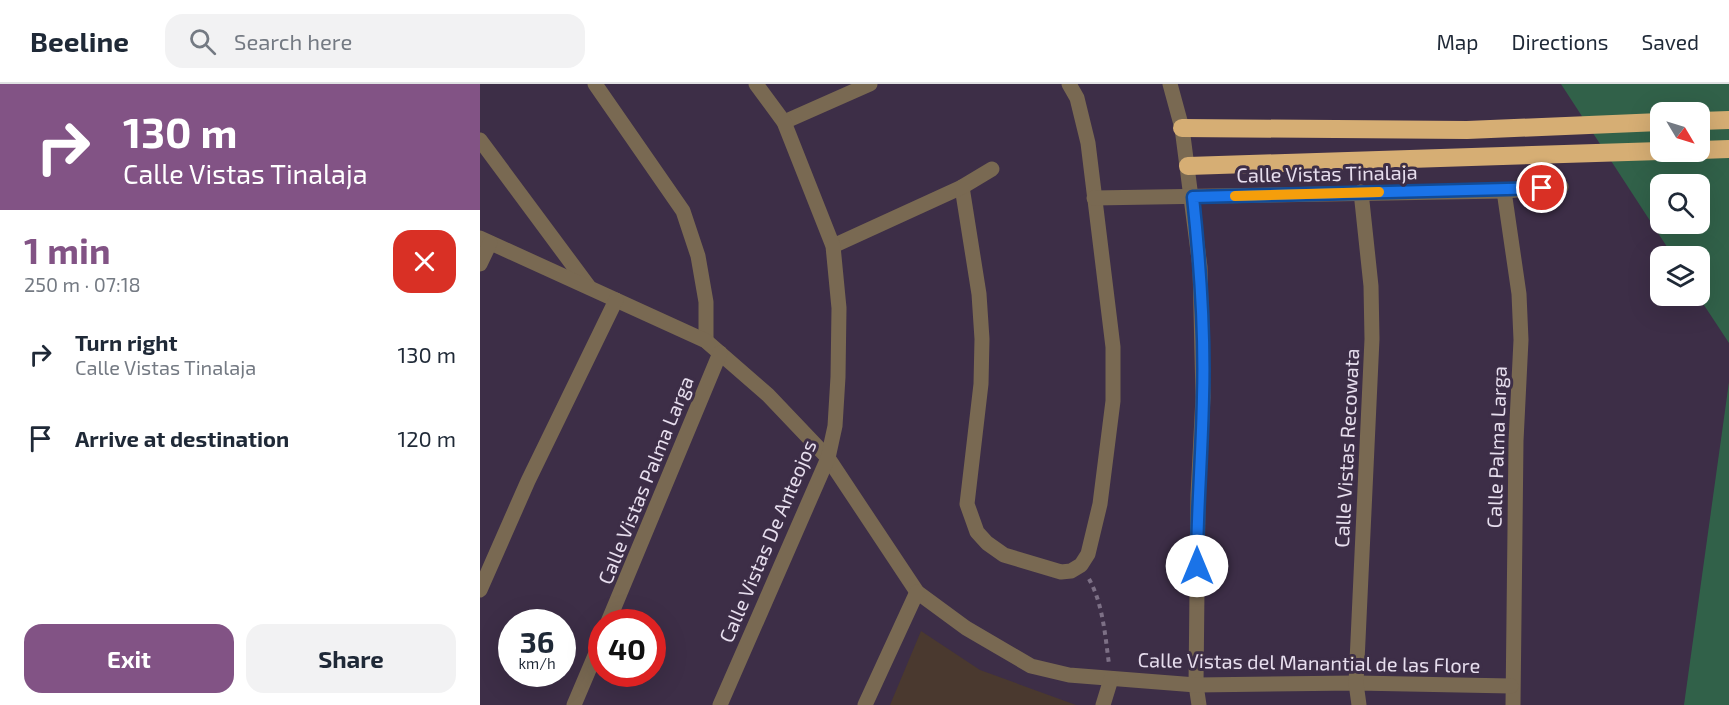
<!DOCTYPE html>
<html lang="en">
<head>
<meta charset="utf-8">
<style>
	:root { --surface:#fff; --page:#f2f2f3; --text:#1f2937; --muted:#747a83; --line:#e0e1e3; --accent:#825385 }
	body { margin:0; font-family:"Exo 2",sans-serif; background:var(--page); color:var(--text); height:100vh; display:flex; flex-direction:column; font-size:22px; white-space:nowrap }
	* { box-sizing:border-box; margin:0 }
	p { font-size:20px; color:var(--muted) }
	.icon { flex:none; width:33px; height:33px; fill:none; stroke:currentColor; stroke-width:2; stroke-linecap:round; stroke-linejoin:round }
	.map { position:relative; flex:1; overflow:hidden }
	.details { display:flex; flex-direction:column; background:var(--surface); width:480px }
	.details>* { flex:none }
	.hud { background:#825385; color:#fff; overflow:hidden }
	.needle { width:39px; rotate:128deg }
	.fabs { position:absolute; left:1170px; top:18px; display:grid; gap:12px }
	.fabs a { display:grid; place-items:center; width:60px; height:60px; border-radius:12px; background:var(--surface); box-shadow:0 6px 24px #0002; font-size:30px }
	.speed { position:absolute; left:18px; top:525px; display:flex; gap:12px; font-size:30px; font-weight:700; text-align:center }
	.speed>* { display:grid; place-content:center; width:78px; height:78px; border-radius:50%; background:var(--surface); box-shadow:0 6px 24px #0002; line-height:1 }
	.speed small { font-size:15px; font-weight:400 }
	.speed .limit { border:9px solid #d22; background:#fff; color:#111 }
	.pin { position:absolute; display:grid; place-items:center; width:51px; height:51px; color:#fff; margin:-26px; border:3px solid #fff; border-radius:50%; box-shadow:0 2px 6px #0007 }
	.me { position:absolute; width:66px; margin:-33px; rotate:0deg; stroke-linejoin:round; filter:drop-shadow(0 0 4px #0008) }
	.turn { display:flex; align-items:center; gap:21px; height:126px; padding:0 24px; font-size:27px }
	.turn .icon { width:78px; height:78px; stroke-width:2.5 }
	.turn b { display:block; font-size:42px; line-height:51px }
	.round { display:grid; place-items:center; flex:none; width:63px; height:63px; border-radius:18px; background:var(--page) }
	.summary { display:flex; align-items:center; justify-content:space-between; height:102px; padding:0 24px }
	h1 { font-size:36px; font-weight:700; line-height:45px; color:var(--accent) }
	.cta { display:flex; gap:12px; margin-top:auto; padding:12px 24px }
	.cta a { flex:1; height:69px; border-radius:18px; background:var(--accent); color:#fff; font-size:24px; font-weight:700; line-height:69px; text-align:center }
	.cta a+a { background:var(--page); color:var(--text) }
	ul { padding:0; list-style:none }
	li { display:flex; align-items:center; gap:18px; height:84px; padding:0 24px }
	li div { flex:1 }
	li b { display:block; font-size:22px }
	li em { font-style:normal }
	header { display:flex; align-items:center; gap:36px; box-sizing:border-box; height:84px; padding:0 30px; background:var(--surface); border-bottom:2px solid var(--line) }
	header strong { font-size:28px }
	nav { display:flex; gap:33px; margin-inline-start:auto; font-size:21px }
	.search { width:420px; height:54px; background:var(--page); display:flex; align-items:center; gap:15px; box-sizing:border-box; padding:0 21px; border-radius:18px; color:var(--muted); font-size:22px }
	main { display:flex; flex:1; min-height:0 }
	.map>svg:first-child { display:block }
	.education { fill:#4a392f }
	.green { fill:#316149; fill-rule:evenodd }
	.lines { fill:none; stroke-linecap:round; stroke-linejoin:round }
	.path { stroke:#7d7086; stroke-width:4; stroke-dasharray:4.5 4.5; stroke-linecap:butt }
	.minor { stroke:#796952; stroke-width:15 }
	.highway { stroke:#d6ae74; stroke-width:18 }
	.route-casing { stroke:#114b97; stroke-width:15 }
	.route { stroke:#1a73e8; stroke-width:10 }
	.slow { stroke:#f59e0b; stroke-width:10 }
	.labels { text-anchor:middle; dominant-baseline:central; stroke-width:6; stroke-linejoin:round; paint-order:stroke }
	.street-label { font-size:20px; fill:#e7deee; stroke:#3d2e47 }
</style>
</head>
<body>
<header>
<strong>Beeline</strong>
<div class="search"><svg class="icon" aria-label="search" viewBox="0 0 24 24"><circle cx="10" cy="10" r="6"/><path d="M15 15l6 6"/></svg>Search here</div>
<nav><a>Map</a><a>Directions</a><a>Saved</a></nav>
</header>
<main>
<section class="details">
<div class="hud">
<div class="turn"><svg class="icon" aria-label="right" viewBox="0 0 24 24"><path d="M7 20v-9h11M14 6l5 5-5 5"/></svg><div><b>130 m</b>Calle Vistas Tinalaja</div></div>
</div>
<div class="summary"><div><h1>1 min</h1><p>250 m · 07:18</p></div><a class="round" style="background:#d93025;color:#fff"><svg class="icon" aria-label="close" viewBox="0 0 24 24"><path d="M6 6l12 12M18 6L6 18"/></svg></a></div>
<ul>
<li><svg class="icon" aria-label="right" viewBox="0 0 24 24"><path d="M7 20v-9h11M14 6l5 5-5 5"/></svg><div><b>Turn right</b><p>Calle Vistas Tinalaja</p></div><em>130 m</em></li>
<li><svg class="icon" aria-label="arrive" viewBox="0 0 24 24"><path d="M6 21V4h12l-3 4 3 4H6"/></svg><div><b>Arrive at destination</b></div><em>120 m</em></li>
</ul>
<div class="cta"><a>Exit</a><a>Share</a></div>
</section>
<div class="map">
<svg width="1249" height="621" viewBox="0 0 1249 621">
	<rect width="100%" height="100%" fill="#3d2e47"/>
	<path class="education" d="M441,547l59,39 96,35h-186z"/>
	<g class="green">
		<path d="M1081,0h168v259l-31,-47 2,-40h-27zM1180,28h40v40h-40zM1180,100h40v40h-40z"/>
		<path d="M1249,298v323h-45z"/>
	</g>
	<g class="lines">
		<path class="path" d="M609,495c14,25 16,56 20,85"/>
		<g class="minor">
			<path d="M115,0l88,127 15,45 8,46v39"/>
			<path d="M690,0l12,44 18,139 3,130 -5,98 -2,190 3,20"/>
			<path d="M304,38l86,-38"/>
			<path d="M0,56l109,147"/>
			<path d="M482,103l17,107 3,45 -1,45 -14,120 10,28 10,11 17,12 57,17 10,-1 10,-6 7,-11 12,-50 13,-103v-54l-25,-204 -11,-45 -8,-14"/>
			<path d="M1024,107l15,103 2,46 -5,101 -3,264"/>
			<path d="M614,114l410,-7 57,-4"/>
			<path d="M0,154l226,103 62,54 60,63 89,134 49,36 65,38 38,9 127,10 160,-2 155,3"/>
			<path d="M353,162l129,-59 30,-18"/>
			<path d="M0,180l10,-21"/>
			<path d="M0,506l48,-109 88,-181"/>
			<path d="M128,538l112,-269"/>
			<path d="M94,621l28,-66"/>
			<path d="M240,621l108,-247 7,-32 3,-49 1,-69 -6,-62 -49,-124 -28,-38"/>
			<path d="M385,621l52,-113"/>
			<path d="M623,621l8,-26"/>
			<path d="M879,621l-3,-22 16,-344 -1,-53 -10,-94"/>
		</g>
		<g class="highway">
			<path d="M1220,37l29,-1"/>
			<path d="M702,44l285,2 193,-8"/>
			<path d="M1220,66l29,-1"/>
			<path d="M708,82l472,-15"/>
		</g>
	</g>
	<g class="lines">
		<defs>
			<path id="route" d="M717,482c0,-56 5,-112 6,-169 2,-66 -3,-134 -10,-200l349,-9"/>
		</defs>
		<use href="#route" class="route-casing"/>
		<use href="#route" class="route"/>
		<path class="slow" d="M755,112l144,-4"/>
	</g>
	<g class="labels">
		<g class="street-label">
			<text transform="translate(847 89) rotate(-1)">Calle Vistas Tinalaja</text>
			<text transform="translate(1016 363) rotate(-88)">Calle Palma Larga</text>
			<text transform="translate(866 364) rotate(-87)">Calle Vistas Recowata</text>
			<text transform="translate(165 396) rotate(-68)">Calle Vistas Palma Larga</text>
			<text transform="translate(287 457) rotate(-67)">Calle Vistas De Anteojos</text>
			<text transform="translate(829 578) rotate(1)">Calle Vistas del Manantial de las Flore</text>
		</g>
	</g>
</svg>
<div class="fabs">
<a><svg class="needle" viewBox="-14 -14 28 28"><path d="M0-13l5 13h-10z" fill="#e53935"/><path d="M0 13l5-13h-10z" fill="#747a83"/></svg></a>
<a><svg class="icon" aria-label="search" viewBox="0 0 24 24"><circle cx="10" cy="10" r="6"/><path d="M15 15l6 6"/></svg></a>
<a><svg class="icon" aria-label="layers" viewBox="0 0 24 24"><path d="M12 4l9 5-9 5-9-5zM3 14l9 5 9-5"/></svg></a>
</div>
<div class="speed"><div>36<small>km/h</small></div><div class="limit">40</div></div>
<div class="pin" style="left:1062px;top:104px;background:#d93025"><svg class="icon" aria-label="arrive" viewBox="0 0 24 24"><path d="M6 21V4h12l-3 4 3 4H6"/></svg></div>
<svg class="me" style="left:717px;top:482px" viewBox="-20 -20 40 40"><circle r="19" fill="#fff"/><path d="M0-13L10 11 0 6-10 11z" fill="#1a73e8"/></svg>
</div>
</main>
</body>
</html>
